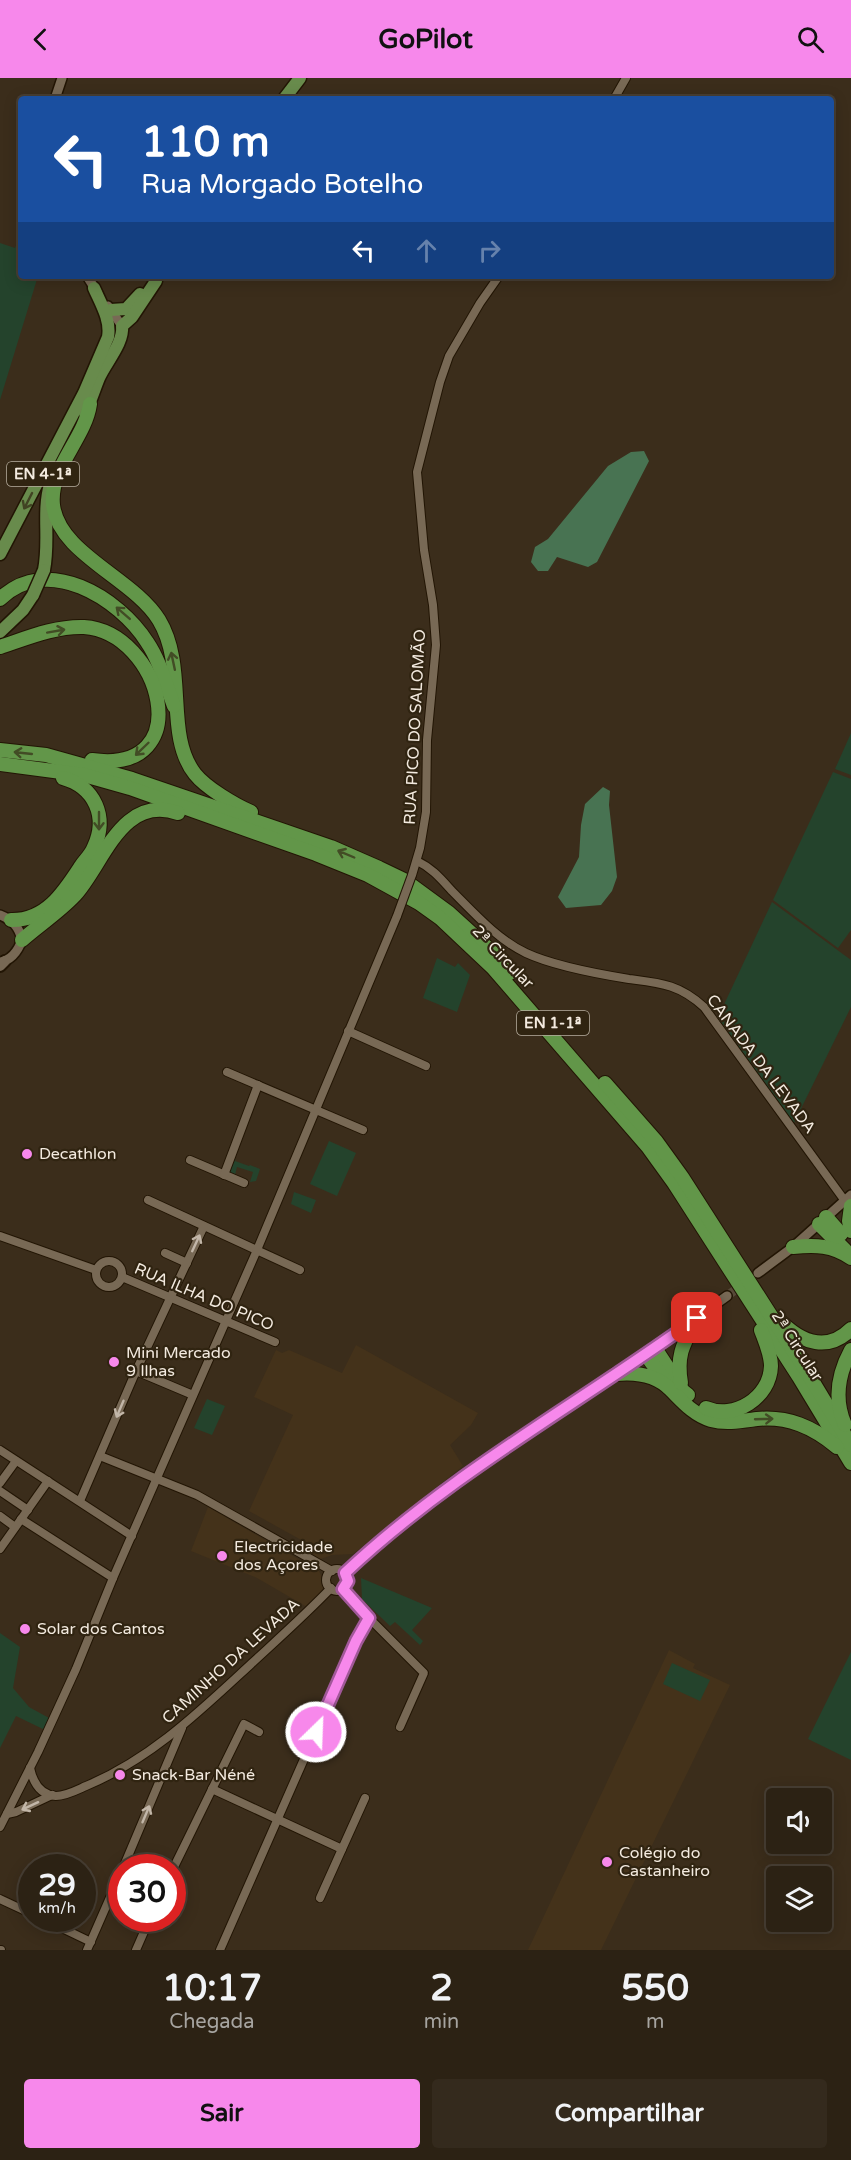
<!DOCTYPE html>
<html lang="pt">
<head>
<meta charset="utf-8">
<style>
	:root { --surface:#2c2214; --page:#342a1d; --text:#f1f3f6; --muted:#a6a4a0; --line:#483f34; --accent:#f788eb }
	body { margin:0; font-family:"Varela Round",sans-serif; background:var(--page); color:var(--text); height:100vh; display:flex; flex-direction:column; font-size:22px; white-space:nowrap }
	* { box-sizing:border-box; margin:0 }
	p { font-size:20px; color:var(--muted) }
	.icon { flex:none; width:33px; height:33px; fill:none; stroke:currentColor; stroke-width:2; stroke-linecap:round; stroke-linejoin:round }
	.map { position:relative; height:1872px; overflow:hidden }
	.sheet { display:flex; flex-direction:column; background:var(--surface); flex:1 }
	.sheet>* { flex:none }
	.top-card { position:absolute; left:18px; top:18px; width:816px; height:183px; border-radius:6px; box-shadow:0 3px 15px #0003,0 0 0 2px var(--line); background:#1a4fa0; color:#fff; overflow:hidden }
	.buttons { position:absolute; left:766px; top:1710px; display:grid; gap:12px }
	.buttons a { display:grid; place-items:center; width:66px; height:66px; border-radius:6px; background:var(--surface); box-shadow:0 3px 15px #0003,0 0 0 2px var(--line); font-size:30px }
	.speed { position:absolute; left:18px; top:1776px; display:flex; gap:12px; font-size:30px; font-weight:700; text-align:center }
	.speed>* { display:grid; place-content:center; width:78px; height:78px; border-radius:50%; background:var(--surface); box-shadow:0 3px 15px #0003,0 0 0 2px var(--line); line-height:1 }
	.speed small { font-size:15px; font-weight:400 }
	.speed .limit { border:9px solid #d22; background:#fff; color:#111 }
	.pin { position:absolute; display:grid; place-items:center; width:51px; height:51px; color:#fff; margin:-26px; border-radius:12px; box-shadow:0 3px 9px #0006 }
	.me { position:absolute; width:66px; margin:-33px; rotate:24deg; stroke-linejoin:round; filter:drop-shadow(0 0 4px #0008) }
	.turn { display:flex; align-items:center; gap:21px; height:126px; padding:0 24px; font-size:27px }
	.turn .icon { width:78px; height:78px; stroke-width:2.5 }
	.turn b { display:block; font-size:42px; line-height:51px }
	.lanes { display:flex; align-items:center; height:57px; padding:0 24px; background:#0003; justify-content:center; gap:30px; direction:ltr }
	.lanes .off { opacity:.35 }
	.eta { display:flex; justify-content:space-evenly; align-items:center; height:102px; text-align:center }
	.eta b { font-size:36px; font-weight:800; line-height:42px }
	.cta { display:flex; gap:12px; margin-top:auto; padding:12px 24px }
	.cta a { flex:1; height:69px; border-radius:6px; background:var(--accent); color:#111; font-size:24px; font-weight:800; line-height:69px; text-align:center }
	.cta a+a { background:var(--page); color:var(--text) }
	header { display:flex; justify-content:space-between; align-items:center; height:78px; padding:0 24px; background:var(--accent); color:#111; font-size:27px; font-weight:800 }
	.map>svg:first-child { display:block }
	.built { fill:#44321a }
	.green { fill:#24432c }
	.forest { fill:#487352 }
	.lines { fill:none; stroke-linecap:round; stroke-linejoin:round }
	.tertiary-tunnel { stroke:#574938; stroke-width:9; stroke-dasharray:9 4.5; stroke-linecap:butt }
	.minor-casing { stroke:#221504; stroke-width:10 }
	.tertiary-casing { stroke:#221504; stroke-width:12 }
	.secondary-casing { stroke:#221504; stroke-width:14 }
	.primary-casing { stroke:#221504; stroke-width:15 }
	.trunk-casing { stroke:#221504; stroke-width:16 }
	.minor { stroke:#786955; stroke-width:8 }
	.tertiary { stroke:#786955; stroke-width:9 }
	.secondary { stroke:#786955; stroke-width:10 }
	.primary { stroke:#688b4c; stroke-width:12 }
	.trunk { stroke:#629649; stroke-width:14 }
	.minor-bridge-casing { stroke:#221504; stroke-width:10; stroke-linecap:butt }
	.primary-bridge-casing { stroke:#221504; stroke-width:15; stroke-linecap:butt }
	.minor-bridge { stroke:#786955; stroke-width:8 }
	.primary-bridge { stroke:#688b4c; stroke-width:12 }
	.oneway { stroke:#414323 }
	.oneway2 { stroke:#424c25 }
	.oneway3 { stroke:#c2b6a8 }
	.route-casing { stroke:#a15899; stroke-width:15 }
	.route { stroke:#f788eb; stroke-width:10 }
	.poi-dot { fill:#f788eb; stroke:#302411; stroke-width:2 }
	.labels { text-anchor:middle; dominant-baseline:central; stroke-width:4.5; stroke-linejoin:round; paint-order:stroke }
	.shield { fill:#302411; stroke:#b8afa1; stroke-width:1.5 }
	.shield-label { font-size:15px; font-weight:bold; fill:#f3eadf }
	.street-label { font-size:16px; fill:#f3eadf; stroke:#302411 }
	.poi-label { font-size:16px; fill:#f3eadf; stroke:#302411; text-anchor:start }
</style>
</head>
<body>
<header><svg class="icon" aria-label="back" viewBox="0 0 24 24"><path d="M15 5l-7 7 7 7"/></svg>GoPilot<svg class="icon" aria-label="search" viewBox="0 0 24 24"><circle cx="10" cy="10" r="6"/><path d="M15 15l6 6"/></svg></header>
<div class="map">
<svg width="851" height="1872" viewBox="0 0 851 1872">
	<rect width="100%" height="100%" fill="#3b2d1b"/>
	<g class="built">
		<path d="M356,1267l122,68 -7,12 -21,20 13,21 -110,88 -21,1 -14,5 -15,-19 -54,-30 44,-96 -39,-18 22,-47 6,3 7,-3 53,23z"/>
		<path d="M208,1429l111,64 6,12 -3,8 -15,16 -50,-29 -66,-27z"/>
		<path d="M669,1572l26,14 -2,4 37,17 -129,265h-73z"/>
	</g>
	<g class="green">
		<path d="M21,155v43h17l-38,124v-157l15,5z"/>
		<path d="M851,655v42l-16,-6z"/>
		<path d="M833,694l18,7v151l-13,18 -65,-48z"/>
		<path d="M772,824l79,58v47l-58,118 -73,-104 1,-10z"/>
		<path d="M437,880l18,9 3,-4 12,12 -13,37 -34,-14z"/>
		<path d="M329,1063l27,12 -19,43 -27,-12z"/>
		<path d="M236,1081l-1,2 14,5 1,-1 10,4 -4,12 -6,1 3,-10 -16,-5 -2,8 -5,-2 -1,-4 3,-8z"/>
		<path d="M294,1114l22,8 -5,13 -20,-9z"/>
		<path d="M207,1321l18,7 -13,29 -18,-7z"/>
		<path d="M361,1500l71,30 -20,22 11,11 -3,4 -25,-23 -5,4 -28,-27z"/>
		<path d="M0,1555l20,14 -7,41 16,19 20,11 -4,12 -29,-14 -16,32z"/>
		<path d="M851,1574v108l-43,-21z"/>
		<path d="M672,1585l38,17 -10,21 -37,-17z"/>
	</g>
	<g class="forest">
		<path d="M644,373l5,10 -52,101 -9,5 -31,-10 -9,14h-10l-7,-9 4,-15 13,-8 60,-73 23,-14z"/>
		<path d="M603,709l7,4 -1,14 8,72 -5,14 -11,14 -35,3 -8,-11 21,-40 2,-32 4,-21z"/>
	</g>
	<g class="lines">
		<path class="tertiary-tunnel" d="M727,1218l31,-23"/>
		<defs>
			<g id="minor">
				<path d="M614,21l12,-21"/>
				<path d="M417,783c15,7 24,18 35,30 22,22 46,49 74,62 28,13 72,21 103,26 31,4 50,5 75,28l141,194"/>
				<path d="M412,797l8,-27 6,-36 1,-72 9,-95 -3,-40 -9,-55 -7,-78 23,-90 9,-26 31,-53 19,-27"/>
				<path d="M348,953l78,35"/>
				<path d="M227,994l136,58"/>
				<path d="M190,1082l54,23"/>
				<path d="M224,1097l34,-90"/>
				<path d="M148,1122l152,70"/>
				<path d="M0,1158l96,34"/>
				<path d="M165,1175l22,10"/>
				<circle cx="109" cy="1196" r="13"/>
				<path d="M122,1199l153,65"/>
				<path d="M136,1293l57,24"/>
				<path d="M0,1372l132,86"/>
				<path d="M100,1378l97,39 135,76"/>
				<path d="M0,1405l16,-22"/>
				<path d="M0,1413l28,19"/>
				<path d="M80,1423l56,-130 68,-145"/>
				<path d="M0,1438l15,11"/>
				<path d="M21,1441l92,59"/>
				<path d="M0,1471l48,-68"/>
				<circle cx="337" cy="1502" r="11"/>
				<path d="M369,1540l55,55 -24,54"/>
				<path d="M30,1690c3,14 10,27 26,28 10,0 21,-6 30,-10 65,-27 114,-75 165,-122 27,-25 54,-49 80,-76"/>
				<path d="M212,1711l130,60 23,-51"/>
				<path d="M7,1736l9,-2 36,-17"/>
				<path d="M0,1749l38,-75 38,-83 37,-91 144,-328 140,-334"/>
				<path d="M123,1790l59,-140"/>
				<path d="M172,1793l72,-147 15,8"/>
				<path d="M320,1820l22,-49"/>
				<path d="M0,1821l32,15"/>
				<path d="M41,1840l50,24"/>
				<path d="M0,1872h1"/>
				<path d="M87,1872l35,-80"/>
				<path d="M136,1872l14,-32"/>
				<path d="M220,1872l136,-309 13,-23 -26,-29"/>
			</g>
			<g id="tertiary">
				<path d="M55,21l7,-21"/>
				<path d="M87,198l10,16"/>
				<path d="M108,228l14,20"/>
				<path d="M0,837c13,5 19,12 22,25 -4,11 -10,20 -22,22"/>
				<path d="M758,1195l35,-26 58,-52"/>
				<path d="M345,1495c77,-72 164,-128 251,-185 45,-29 88,-61 131,-92"/>
			</g>
			<path id="secondary" d="M0,888l5,-5"/>
			<g id="primary">
				<path d="M284,21l16,-21"/>
				<path d="M111,232l15,-1 14,-15"/>
				<path d="M85,335c6,-12 9,-23 14,-35 7,-16 25,-35 23,-52l10,-9 24,-36"/>
				<path d="M0,476l84,-161 24,-56c3,-17 -7,-33 -14,-49"/>
				<path d="M44,492c6,-30 -2,-58 6,-85"/>
				<path d="M0,554l23,-22 10,-15"/>
			</g>
			<g id="trunk">
				<path d="M90,326c-5,35 -41,64 -37,101 6,49 80,73 106,115 29,48 5,115 36,154 11,14 40,31 56,38"/>
				<path d="M0,521c47,-46 119,-1 147,43 13,19 19,43 27,64"/>
				<path d="M0,569c27,-9 55,-21 84,-20 77,5 116,148 8,133"/>
				<path d="M0,672l46,5 86,24 199,68 48,21 25,12 45,33 43,39 18,21"/>
				<path d="M0,686l84,11 46,13 186,66 52,21 51,28 21,15 53,50 155,179 26,36 125,194 52,86"/>
				<path d="M11,842c35,1 53,-28 70,-54 4,-6 10,-11 13,-19 14,-30 1,-60 -31,-69"/>
				<path d="M22,862c17,-15 37,-28 53,-45 29,-32 46,-101 103,-82"/>
				<path d="M605,1005l51,58 26,36 125,195 44,73"/>
				<path d="M851,1128l-2,15 2,10"/>
				<path d="M826,1139l15,17"/>
				<path d="M819,1146l26,26"/>
				<path d="M793,1169c23,-2 39,-2 58,11"/>
				<path d="M782,1245c21,20 46,29 69,6"/>
				<path d="M655,1270l28,43 5,4"/>
				<path d="M646,1277l20,27"/>
				<path d="M616,1296c20,-2 40,0 55,16 12,12 23,25 40,30 15,4 31,1 46,-1 31,-3 56,8 80,28"/>
				<path d="M681,1305c-5,-29 3,-40 16,-65"/>
				<path d="M706,1330c28,12 64,-10 65,-42 0,-12 -6,-25 -10,-36"/>
				<path d="M845,1347c-11,-25 -7,-51 6,-75"/>
			</g>
		</defs>
		<use href="#minor" class="minor-casing"/>
		<use href="#tertiary" class="tertiary-casing"/>
		<use href="#secondary" class="secondary-casing"/>
		<use href="#primary" class="primary-casing"/>
		<use href="#trunk" class="trunk-casing"/>
		<use href="#minor" class="minor"/>
		<use href="#tertiary" class="tertiary"/>
		<use href="#secondary" class="secondary"/>
		<use href="#primary" class="primary"/>
		<use href="#trunk" class="trunk"/>
		<defs>
			<path id="minor-bridge" d="M397,838l15,-41"/>
			<path id="primary-bridge" d="M33,517l11,-25"/>
		</defs>
		<use href="#minor-bridge" class="minor-bridge-casing"/>
		<use href="#primary-bridge" class="primary-bridge-casing"/>
		<use href="#minor-bridge" class="minor-bridge"/>
		<use href="#primary-bridge" class="primary-bridge"/>
	</g>
	<defs><path id="oneway-shaft" d="M-6 0H5M1.5-3L5.5 0L1.5 3" fill="none" stroke-width="1.6" stroke-linecap="round" stroke-linejoin="round" transform="scale(1.5)"/></defs>
	<use class="oneway" href="#oneway-shaft" transform="translate(28 423) rotate(117)"/>
	<g class="oneway2">
		<use href="#oneway-shaft" transform="translate(123 535) rotate(-139)"/>
		<use href="#oneway-shaft" transform="translate(56 553) rotate(-10)"/>
		<use href="#oneway-shaft" transform="translate(173 583) rotate(-102)"/>
		<use href="#oneway-shaft" transform="translate(142 671) rotate(136)"/>
		<use href="#oneway-shaft" transform="translate(23 675) rotate(-174)"/>
		<use href="#oneway-shaft" transform="translate(99 743) rotate(90)"/>
		<use href="#oneway-shaft" transform="translate(346 776) rotate(-157)"/>
		<use href="#oneway-shaft" transform="translate(764 1341) rotate(-2)"/>
	</g>
	<g class="oneway3">
		<use href="#oneway-shaft" transform="translate(196 1165) rotate(-65)"/>
		<use href="#oneway-shaft" transform="translate(120 1331) rotate(113)"/>
		<use href="#oneway-shaft" transform="translate(30 1728) rotate(155)"/>
		<use href="#oneway-shaft" transform="translate(146 1736) rotate(-67)"/>
	</g>
	<g class="lines">
		<defs>
			<path id="route" d="M316,1654l40,-91 13,-23 -26,-29 5,-8 -3,-8c106,-100 235,-170 352,-255"/>
		</defs>
		<use href="#route" class="route-casing"/>
		<use href="#route" class="route"/>
	</g>
	<g class="poi-dot">
		<circle cx="27" cy="1076" r="6"/>
		<circle cx="114" cy="1284" r="6"/>
		<circle cx="222" cy="1478" r="6"/>
		<circle cx="25" cy="1551" r="6"/>
		<circle cx="120" cy="1697" r="6"/>
		<circle cx="607" cy="1784" r="6"/>
	</g>
	<g class="labels">
		<g class="shield">
			<rect x="7" y="384" width="72" height="24" rx="4.5"/>
			<rect x="517" y="933" width="72" height="24" rx="4.5"/>
		</g>
		<g class="shield-label">
			<text x="43" y="396">EN 4-1ª</text>
			<text x="553" y="945">EN 1-1ª</text>
		</g>
		<g class="street-label">
			<text transform="translate(415 649) rotate(-87)">RUA PICO DO SALOMÃO</text>
			<text transform="translate(503 879) rotate(46)">2ª Circular</text>
			<text transform="translate(761 986) rotate(53)">CANADA DA LEVADA</text>
			<text transform="translate(204 1219) rotate(23)">RUA ILHA DO PICO</text>
			<text transform="translate(797 1268) rotate(57)">2ª Circular</text>
			<text transform="translate(231 1583) rotate(-42)">CAMINHO DA LEVADA</text>
		</g>
		<g class="poi-label">
			<text x="39" y="1076">Decathlon</text>
			<text x="126" y="1275">Mini Mercado<tspan x="126" dy="18">9 Ilhas</tspan></text>
			<text x="234" y="1469">Electricidade<tspan x="234" dy="18">dos Açores</tspan></text>
			<text x="37" y="1551">Solar dos Cantos</text>
			<text x="132" y="1697">Snack-Bar Néné</text>
			<text x="619" y="1775">Colégio do<tspan x="619" dy="18">Castanheiro</tspan></text>
		</g>
	</g>
</svg>
<div class="buttons">
<a><svg class="icon" aria-label="sound" viewBox="0 0 24 24"><path d="M4 9h4l5-4v14l-5-4H4zM17 9q2 3 0 6"/></svg></a>
<a><svg class="icon" aria-label="layers" viewBox="0 0 24 24"><path d="M12 4l9 5-9 5-9-5zM3 14l9 5 9-5"/></svg></a>
</div>
<div class="speed"><div>29<small>km/h</small></div><div class="limit">30</div></div>
<div class="pin" style="left:697px;top:1240px;background:#d93025"><svg class="icon" aria-label="arrive" viewBox="0 0 24 24"><path d="M6 21V4h12l-3 4 3 4H6"/></svg></div>
<svg class="me" style="left:316px;top:1654px" viewBox="-20 -20 40 40"><circle r="17" fill="#f788eb" stroke="#fff" stroke-width="3"/><path d="M0-11L8 9 0 5-8 9z" fill="#fff"/></svg>
<div class="top-card">
<div class="turn"><svg class="icon" aria-label="left" viewBox="0 0 24 24"><path d="M17 20v-9H6M10 6l-5 5 5 5"/></svg><div><b>110 m</b>Rua Morgado Botelho</div></div>
<div class="lanes"><svg class="icon" aria-label="left" viewBox="0 0 24 24"><path d="M17 20v-9H6M10 6l-5 5 5 5"/></svg><svg class="icon off" aria-label="ahead" viewBox="0 0 24 24"><path d="M12 20V5M6 11l6-6 6 6"/></svg><svg class="icon off" aria-label="right" viewBox="0 0 24 24"><path d="M7 20v-9h11M14 6l5 5-5 5"/></svg></div>
</div>
</div>
<section class="sheet">
<div class="eta">
<div><b>10:17</b><p>Chegada</p></div>
<div><b>2</b><p>min</p></div>
<div><b>550</b><p>m</p></div>
</div>
<div class="cta"><a>Sair</a><a>Compartilhar</a></div>
</section>
</body>
</html>
